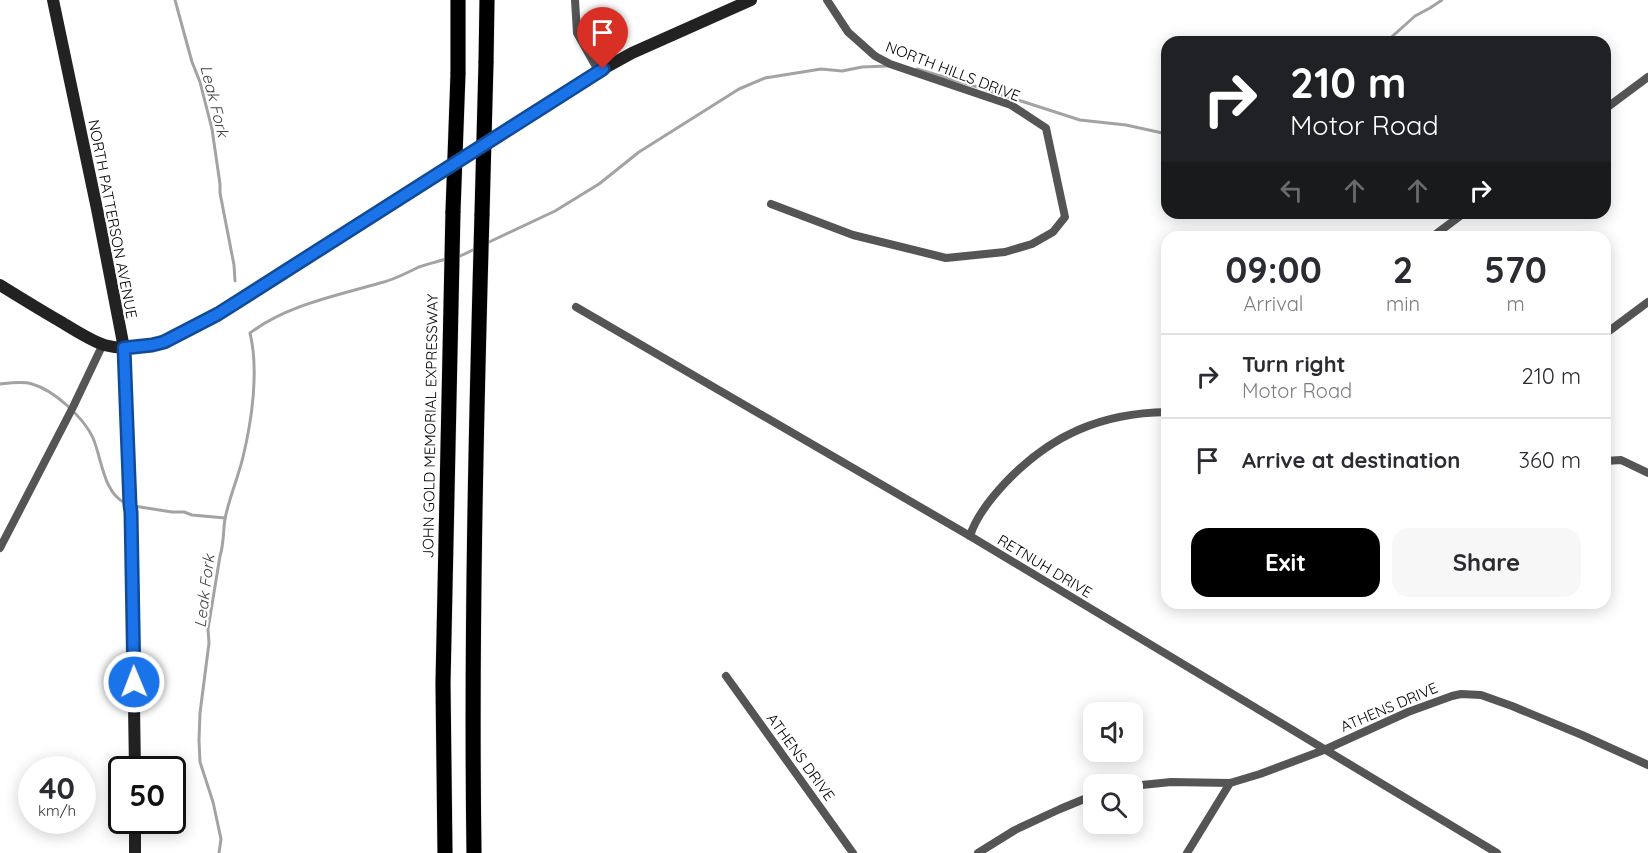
<!DOCTYPE html>
<html lang="en">
<head>
<meta charset="utf-8">
<style>
	:root { --surface:#fff; --page:#f7f7f7; --text:#2b2b33; --muted:#7c7c81; --line:#e1e1e2; --accent:#000 }
	body { margin:0; font-family:Quicksand,sans-serif; background:var(--page); color:var(--text); height:100vh; display:flex; flex-direction:column; font-size:22px; white-space:nowrap }
	* { box-sizing:border-box; margin:0 }
	p { font-size:20px; color:var(--muted) }
	.icon { flex:none; width:33px; height:33px; fill:none; stroke:currentColor; stroke-width:2; stroke-linecap:round; stroke-linejoin:round }
	.map { position:relative; flex:1; overflow:hidden }
	.details { position:absolute; left:1161px; top:231px; width:450px; height:378px; display:flex; flex-direction:column; background:var(--surface); border-radius:18px; box-shadow:0 3px 15px #0003 }
	.details>* { flex:none }
	.guide { position:absolute; left:1161px; top:36px; width:450px; height:183px; border-radius:18px; box-shadow:0 3px 15px #0003; background:#202124; color:#fff; overflow:hidden }
	.fabs { position:absolute; left:1083px; top:702px; display:grid; gap:12px }
	.fabs a { display:grid; place-items:center; width:60px; height:60px; border-radius:12px; background:var(--surface); box-shadow:0 3px 15px #0003; font-size:30px }
	.speed { position:absolute; left:18px; top:756px; display:flex; gap:12px; font-size:30px; font-weight:700; text-align:center }
	.speed>* { display:grid; place-content:center; width:78px; height:78px; border-radius:50%; background:var(--surface); box-shadow:0 3px 15px #0003; line-height:1 }
	.speed small { font-size:15px; font-weight:400 }
	.speed .limit { border:3px solid #111; border-radius:9px; background:#fff; color:#111 }
	.pin { position:absolute; display:grid; place-items:center; width:51px; height:51px; color:#fff; margin:-62px -26px; border-radius:50% 50% 50% 0; rotate:-45deg; box-shadow:0 0 6px #0007 }
	.pin .icon { rotate:45deg }
	.me { position:absolute; width:66px; margin:-33px; rotate:359deg; stroke-linejoin:round; filter:drop-shadow(0 0 4px #0008) }
	.turn { display:flex; align-items:center; gap:21px; height:126px; padding:0 30px; font-size:27px }
	.turn .icon { width:78px; height:78px; stroke-width:2.5 }
	.turn b { display:block; font-size:42px; line-height:51px }
	.lanes { display:flex; align-items:center; height:57px; padding:0 30px; background:#0003; justify-content:center; gap:30px; direction:ltr }
	.lanes .off { opacity:.35 }
	.eta { display:flex; justify-content:space-evenly; align-items:center; height:102px; text-align:center }
	.eta b { font-size:36px; font-weight:700; line-height:42px }
	.primary-button { display:flex; gap:12px; margin-top:auto; padding:12px 30px }
	.primary-button a { flex:1; height:69px; border-radius:18px; background:var(--accent); color:#fff; font-size:24px; font-weight:700; line-height:69px; text-align:center }
	.primary-button a+a { background:var(--page); color:var(--text) }
	ul { padding:0; list-style:none }
	li { display:flex; align-items:center; gap:18px; height:84px; padding:0 30px; border-top:2px solid var(--line) }
	li div { flex:1 }
	li b { display:block; font-size:22px }
	li em { font-style:normal }
	.map>svg:first-child { display:block }
	.lines { fill:none; stroke-linecap:round; stroke-linejoin:round }
	.stream { stroke:#a3a3a3; stroke-width:3 }
	.highway-casing { stroke:#dbdbdb; stroke-width:16 }
	.street { stroke:#555; stroke-width:8 }
	.secondary { stroke:#222; stroke-width:12 }
	.highway { stroke:#000; stroke-width:15 }
	.highway-bridge-casing { stroke:#dbdbdb; stroke-width:16; stroke-linecap:butt }
	.highway-bridge { stroke:#000; stroke-width:15 }
	.route-casing { stroke:#114b97; stroke-width:15 }
	.route { stroke:#1a73e8; stroke-width:10 }
	.labels { text-anchor:middle; dominant-baseline:central; stroke-width:4.5; stroke-linejoin:round; paint-order:stroke }
	.street-label { font-size:15px; fill:#000; stroke:#fff }
	.water-label { font-size:16px; font-style:italic; fill:#444; stroke:#fff }
</style>
</head>
<body>
<div class="map">
<svg width="1648" height="853" viewBox="0 0 1648 853">
	<rect width="100%" height="100%" fill="#fff"/>
	<g class="lines">
		<g class="stream">
			<path d="M175,0l17,62 8,20 12,47 8,55v9l14,72 1,16"/>
			<path d="M1386,42l29,-26 15,-8 12,-8"/>
			<path d="M917,69l51,15 112,36 46,5 41,9"/>
			<path d="M485,244l70,-33 44,-27 40,-32 100,-63 26,-11 56,-9 21,2 20,-4 25,-1"/>
			<path d="M458,257l19,-9"/>
			<path d="M0,384c10,-1 22,-3 32,0 22,6 52,34 61,54 9,21 10,54 32,65"/>
			<path d="M134,506l38,6h12l8,3 33,3"/>
			<path d="M219,853l2,-14 -8,-37 -13,-40 -1,-22 1,-27 9,-70 -1,-14 12,-73c4,-12 3,-25 5,-37 4,-21 13,-41 18,-62 9,-37 16,-87 7,-124 37,-28 86,-37 130,-50 14,-3 26,-10 39,-16 8,-3 18,-5 27,-8"/>
		</g>
		<defs>
			<g id="highway">
				<path d="M486,63l1,-63"/>
				<path d="M458,74v-74"/>
				<path d="M445,853l-2,-170 10,-472"/>
				<path d="M474,853c-3,-213 2,-426 8,-639"/>
			</g>
		</defs>
		<use href="#highway" class="highway-casing"/>
		<g class="street">
			<path d="M575,0l2,33 22,39"/>
			<path d="M1605,109l43,-32"/>
			<path d="M771,204l82,31 93,23 59,-6 27,-8 21,-12 12,-15 -19,-89 -35,-23 -121,-41 -15,-8 -27,-24 -21,-32"/>
			<path d="M1432,237l32,-24"/>
			<path d="M576,307l394,229 527,317"/>
			<path d="M1605,334l43,-32"/>
			<path d="M1605,461l16,-1 27,13"/>
			<path d="M970,536c6,-20 21,-38 36,-54 45,-47 95,-69 161,-70"/>
			<path d="M0,548l73,-141 30,-63"/>
			<path d="M726,676l127,177"/>
			<path d="M1132,786l39,-4 59,1 30,-9 64,-24 84,-38 44,-16 9,-2 20,1 31,11 70,29 66,30"/>
			<path d="M978,853l37,-23 45,-21 34,-14"/>
			<path d="M1187,853l43,-70"/>
		</g>
		<g class="secondary">
			<path d="M53,0l44,209 27,139 6,157 1,7 4,258"/>
			<path d="M0,285c21,13 42,26 63,38 13,8 27,17 41,22 52,14 106,-27 148,-52l351,-224 29,-16 119,-53"/>
			<path d="M135,853v-33"/>
		</g>
		<use href="#highway" class="highway"/>
		<defs>
			<g id="highway-bridge">
				<path d="M453,211l5,-137"/>
				<path d="M482,214l4,-151"/>
			</g>
		</defs>
		<use href="#highway-bridge" class="highway-bridge-casing"/>
		<use href="#highway-bridge" class="highway-bridge"/>
	</g>
	<g class="lines">
		<defs>
			<path id="route" d="M134,682l-3,-170 -1,-7 -6,-157 28,-3 12,-3 54,-28 385,-245"/>
		</defs>
		<use href="#route" class="route-casing"/>
		<use href="#route" class="route"/>
	</g>
	<g class="labels">
		<g class="street-label">
			<text transform="translate(953 71) rotate(21)">NORTH HILLS DRIVE</text>
			<text transform="translate(113 219) rotate(79)">NORTH PATTERSON AVENUE</text>
			<text transform="translate(430 426) rotate(-89)">JOHN GOLD MEMORIAL EXPRESSWAY</text>
			<text transform="translate(1045 566) rotate(31)">RETNUH DRIVE</text>
			<text transform="translate(1389 707) rotate(-23)">ATHENS DRIVE</text>
			<text transform="translate(801 757) rotate(54)">ATHENS DRIVE</text>
		</g>
		<g class="water-label">
			<text transform="translate(215 101) rotate(76)">Leak Fork</text>
			<text transform="translate(204 591) rotate(-83)">Leak Fork</text>
		</g>
	</g>
</svg>
<div class="fabs">
<a><svg class="icon" aria-label="sound" viewBox="0 0 24 24"><path d="M4 9h4l5-4v14l-5-4H4zM17 9q2 3 0 6"/></svg></a>
<a><svg class="icon" aria-label="search" viewBox="0 0 24 24"><circle cx="10" cy="10" r="6"/><path d="M15 15l6 6"/></svg></a>
</div>
<div class="speed"><div>40<small>km/h</small></div><div class="limit">50</div></div>
<div class="pin" style="left:603px;top:69px;background:#d93025"><svg class="icon" aria-label="arrive" viewBox="0 0 24 24"><path d="M6 21V4h12l-3 4 3 4H6"/></svg></div>
<svg class="me" style="left:134px;top:682px" viewBox="-20 -20 40 40"><circle r="17" fill="#1a73e8" stroke="#fff" stroke-width="3"/><path d="M0-11L8 9 0 5-8 9z" fill="#fff"/></svg>
<div class="guide">
<div class="turn"><svg class="icon" aria-label="right" viewBox="0 0 24 24"><path d="M7 20v-9h11M14 6l5 5-5 5"/></svg><div><b>210 m</b>Motor Road</div></div>
<div class="lanes"><svg class="icon off" aria-label="left" viewBox="0 0 24 24"><path d="M17 20v-9H6M10 6l-5 5 5 5"/></svg><svg class="icon off" aria-label="ahead" viewBox="0 0 24 24"><path d="M12 20V5M6 11l6-6 6 6"/></svg><svg class="icon off" aria-label="ahead" viewBox="0 0 24 24"><path d="M12 20V5M6 11l6-6 6 6"/></svg><svg class="icon" aria-label="right" viewBox="0 0 24 24"><path d="M7 20v-9h11M14 6l5 5-5 5"/></svg></div>
</div>
<section class="details">
<div class="eta">
<div><b>09:00</b><p>Arrival</p></div>
<div><b>2</b><p>min</p></div>
<div><b>570</b><p>m</p></div>
</div>
<ul>
<li><svg class="icon" aria-label="right" viewBox="0 0 24 24"><path d="M7 20v-9h11M14 6l5 5-5 5"/></svg><div><b>Turn right</b><p>Motor Road</p></div><em>210 m</em></li>
<li><svg class="icon" aria-label="arrive" viewBox="0 0 24 24"><path d="M6 21V4h12l-3 4 3 4H6"/></svg><div><b>Arrive at destination</b></div><em>360 m</em></li>
</ul>
<div class="primary-button"><a>Exit</a><a>Share</a></div>
</section>
</div>
</body>
</html>
